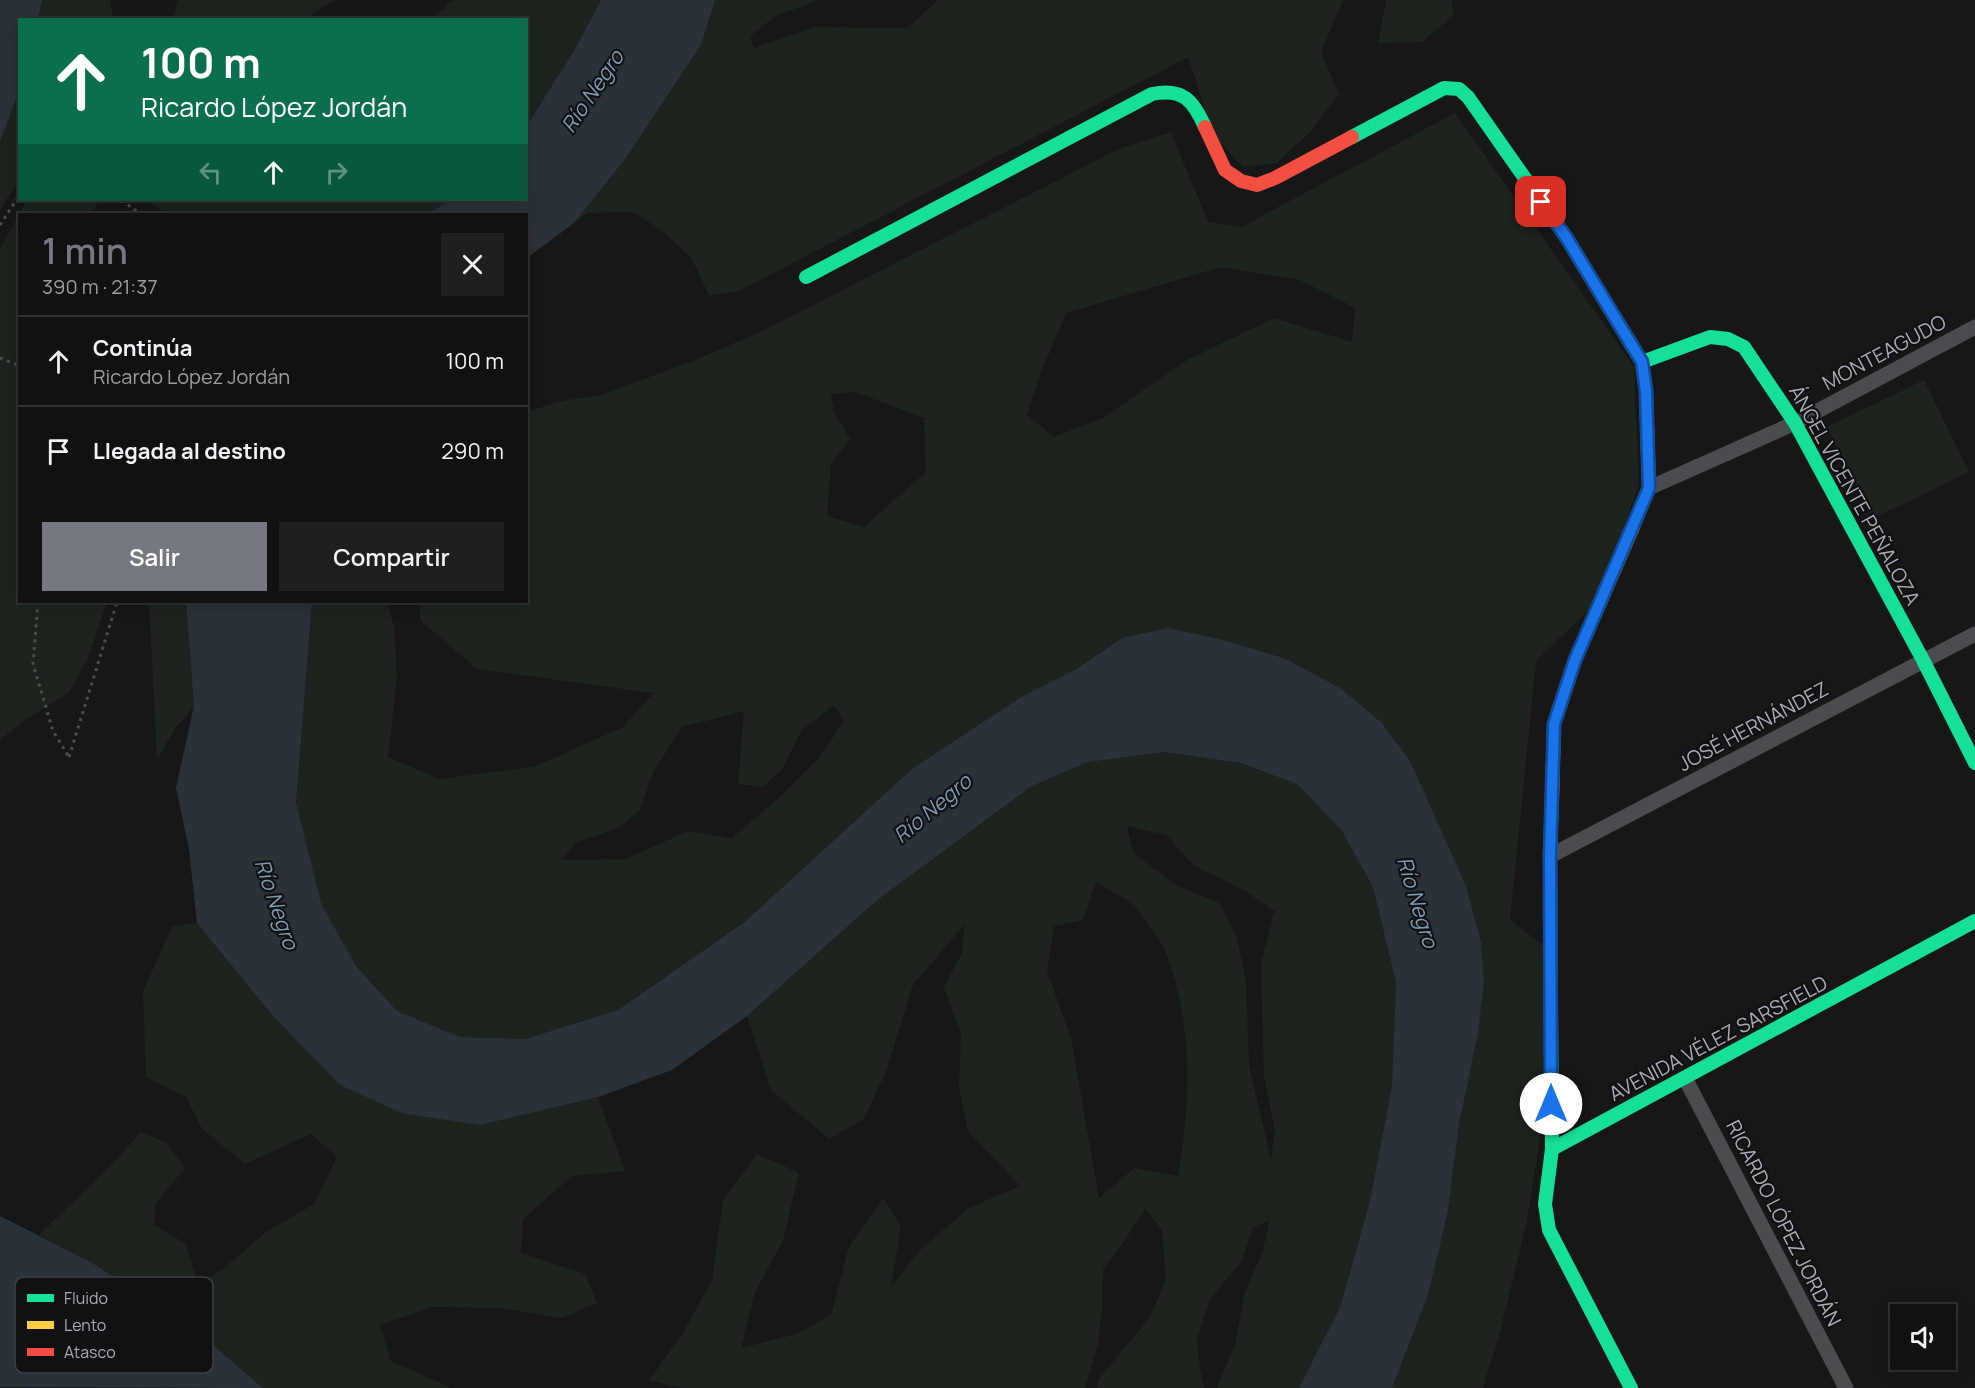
<!DOCTYPE html>
<html lang="es">
<head>
<meta charset="utf-8">
<style>
	:root { --surface:#111; --page:#1e1f1f; --text:#f1f3f6; --muted:#9c9d9f; --line:#303131; --accent:#757880 }
	body { margin:0; font-family:Manrope,sans-serif; background:var(--page); color:var(--text); height:100vh; display:flex; flex-direction:column; font-size:22px; white-space:nowrap }
	* { box-sizing:border-box; margin:0 }
	p { font-size:20px; color:var(--muted) }
	.icon { flex:none; width:33px; height:33px; fill:none; stroke:currentColor; stroke-width:2; stroke-linecap:round; stroke-linejoin:round }
	.map { position:relative; flex:1; overflow:hidden }
	.side { position:absolute; left:18px; top:213px; width:510px; height:390px; display:flex; flex-direction:column; background:var(--surface); border-radius:0px; box-shadow:0 3px 15px #0003,0 0 0 2px var(--line) }
	.side>* { flex:none }
	.banner { position:absolute; left:18px; top:18px; width:510px; height:183px; border-radius:0px; box-shadow:0 3px 15px #0003,0 0 0 2px var(--line); background:#0b6e4f; color:#fff; overflow:hidden }
	.tools { position:absolute; left:1890px; top:1304px; display:grid; gap:12px }
	.tools a { display:grid; place-items:center; width:66px; height:66px; border-radius:0px; background:var(--surface); box-shadow:0 3px 15px #0003,0 0 0 2px var(--line); font-size:30px }
	.pin { position:absolute; display:grid; place-items:center; width:51px; height:51px; color:#fff; margin:-26px; border-radius:12px; box-shadow:0 3px 9px #0006 }
	.me { position:absolute; width:66px; margin:-33px; rotate:0deg; stroke-linejoin:round; filter:drop-shadow(0 0 4px #0008) }
	.turn { display:flex; align-items:center; gap:21px; height:126px; padding:0 24px; font-size:27px }
	.turn .icon { width:78px; height:78px; stroke-width:2.5 }
	.turn b { display:block; font-size:42px; line-height:51px }
	.lanes { display:flex; align-items:center; height:57px; padding:0 24px; background:#0003; justify-content:center; gap:30px; direction:ltr }
	.lanes .off { opacity:.35 }
	.round { display:grid; place-items:center; flex:none; width:63px; height:63px; border-radius:0px; background:var(--page) }
	.headline { display:flex; align-items:center; justify-content:space-between; height:102px; padding:0 24px }
	h1 { font-size:36px; font-weight:600; line-height:45px; color:var(--accent) }
	.button { display:flex; gap:12px; margin-top:auto; padding:12px 24px }
	.button a { flex:1; height:69px; border-radius:0px; background:var(--accent); color:#fff; font-size:24px; font-weight:600; line-height:69px; text-align:center }
	.button a+a { background:var(--page); color:var(--text) }
	ul { padding:0; list-style:none }
	li { display:flex; align-items:center; gap:18px; height:90px; padding:0 24px; border-top:2px solid var(--line) }
	li div { flex:1 }
	li b { display:block; font-size:22px }
	li em { font-style:normal }
	.map>svg:first-child { display:block }
	.green { fill:#1d241e; fill-rule:evenodd }
	.water { fill:#2a3239 }
	.lines { fill:none; stroke-linecap:round; stroke-linejoin:round }
	.path { stroke:#4d4e52; stroke-width:3; stroke-dasharray:3 4.5; stroke-linecap:butt }
	.street { stroke:#4b4c50; stroke-width:15 }
	.fast { stroke:#16e098; stroke-width:14 }
	.slow { stroke:#ffcf43; stroke-width:14 }
	.jam { stroke:#f24e42; stroke-width:14 }
	.route-casing { stroke:#114b97; stroke-width:15 }
	.route { stroke:#1a73e8; stroke-width:10 }
	.labels { text-anchor:middle; dominant-baseline:central; stroke-width:4.5; stroke-linejoin:round; paint-order:stroke }
	.street-label { font-size:20px; fill:#a8adb8; stroke:#111113 }
	.water-label { font-size:21px; font-style:italic; fill:#7f9bb3; stroke:#111113 }
	.key { fill:#111113; stroke:#3e4045; stroke-width:1.5 }
	.key-label { font-size:16px; fill:#a8adb8 }
</style>
</head>
<body>
<div class="map">
<svg width="1975" height="1388" viewBox="0 0 1975 1388">
	<rect width="100%" height="100%" fill="#171717"/>
	<g class="green">
		<path d="M42,0h68l3,19 -75,1z"/>
		<path d="M178,0h156l-29,19h-132z"/>
		<path d="M453,0h148l-27,51 -47,74 -1,-105h-96z"/>
		<path d="M715,0h99l1,2 -38,13 -27,21 4,12 62,-21 92,1 30,-28h405l-22,52 18,42 -28,37 -34,32 -34,4 -29,-31 -26,-79 -449,234 -30,4 -17,-36 -28,-27 -31,-20 -46,1 -13,10 52,-65 75,-113z"/>
		<path d="M1386,0h65l3,15 -32,27 -44,1z"/>
		<path d="M19,91v90l-19,28v-67z"/>
		<path d="M1455,113l179,254 5,118 -42,117 -61,59 -26,259 38,29 -8,188 -13,84 -28,115 -16,52h-91l36,-93 19,-79 12,-91 19,-93 6,-49 -74,-222 -28,-38 -42,-35 -56,-30 -65,-19 -97,-1 -47,32 -329,251 -128,89 -93,29 -65,-2 -63,-26 -41,-45 -35,-63 -25,-99 16,-202h75l7,25 3,51 -9,79 51,22 95,-12 89,-40 30,-34 -176,-24 -57,-49v-18h106l1,-190 34,-11 39,-6 91,-33 69,-30 361,-184 50,-16 37,90 33,5zM1221,267l79,13 55,28 -3,34 -78,-24 -87,42 -84,58 -49,19 -27,-22 15,-45 24,-57zM855,392l69,26 2,54 -62,55 -37,-11 4,-53 19,-24 -16,-27 -3,-18zM834,705l10,16 -25,37 -37,37 -50,43 -44,-7 -62,28 -64,1 13,-17 43,-15 22,-18 12,-36 30,-47 62,-16 -6,73 25,3 19,-18 20,-39z"/>
		<path d="M27,200h72l-8,14h-71v388h87l-19,56 -19,35 -46,28 -23,19v-491z"/>
		<path d="M147,200h303l-22,14h-261z"/>
		<path d="M1924,380l45,92 -97,47 -45,-92z"/>
		<path d="M149,602h37l8,104 -19,23 -18,30z"/>
		<path d="M1164,752l77,11 56,21 45,47 31,56 23,95 -4,104 -22,115 -30,106 -41,81h-82l18,-44 10,-52 18,-41 6,-30 -16,6 -11,34 -32,38 -13,39 3,31 4,19h-107l1,-8 52,-63 16,-38 -4,-49 -17,-21 -22,34 -20,26 -1,41 -4,35 -13,43h-404l-32,-8 33,-45 30,-55 11,-80 34,-46 42,19 -16,68 -28,51 -14,56 55,-14 35,-19 18,-68 34,-49 18,28 -10,60 31,-38 47,-40 51,-22 -52,-55 -9,-43 2,-54 -17,-47 18,-34 2,-28 -51,60 -27,86 -22,48 -35,20 -58,-49 -24,-74 129,-115 156,-115 56,-24zM1127,826l39,9 28,31 53,26 27,19 -13,53 3,112 11,55 -4,28 -22,-94 -3,-83 -9,-44 -18,-35 -43,-18 -43,-32zM1096,882c12,8 29,15 39,25 8,9 27,36 31,46 27,71 25,150 12,223l-44,-8 -35,30 -28,-160 -24,-67 7,-45 29,-6z"/>
		<path d="M197,923l75,92 208,110 118,-28 27,74 -53,5 -49,43 -2,34 64,21 12,29 -35,15 -62,-10 -68,-1 -52,18 11,36 61,27h-189l-75,-65 -99,-62 -50,-26 75,-73 27,-30 25,11 19,25 -29,35 -2,22 32,19 12,40 25,-15 43,-37 48,-28 23,-47 -26,-23 -66,30 -43,-35 -16,-32 -40,-20 -3,-86 29,-64z"/>
	</g>
	<g class="water">
		<path d="M0,0h42l-4,19 -18,1 -1,71 -19,51z"/>
		<path d="M601,0h114l-14,45 -75,113 -52,65 -47,35 -1,-44h-98l22,-14h76l1,-75 47,-74z"/>
		<path d="M186,602h126l-16,201 25,100 35,63 41,45 63,26 65,2 93,-29 128,-89 166,-152 111,-73 52,-26 47,-32 46,-10 51,11 65,19 56,30 42,35 28,38 56,125 15,57 3,40 -6,49 -19,93 -12,91 -19,79 -36,93h-93l41,-81 30,-106 22,-115 4,-104 -23,-95 -31,-56 -45,-47 -56,-21 -77,-11 -76,10 -56,24 -156,115 -129,115 -75,54 -74,27 -118,28 -78,-12 -62,-28 -68,-70 -75,-92 -8,-74 -13,-61 18,-82z"/>
		<path d="M0,1216l89,45 99,62 75,65 -263,-1z"/>
	</g>
	<g class="lines">
		<g class="path">
			<path d="M122,200l18,14"/>
			<path d="M0,225l20,-31"/>
			<path d="M0,358l20,8"/>
			<path d="M38,602l-5,62 20,67 16,26"/>
			<path d="M69,757l48,-155"/>
		</g>
		<g class="street">
			<path d="M1649,488l146,-65 180,-96"/>
			<path d="M1550,856l425,-222"/>
			<path d="M1685,1078l161,310"/>
		</g>
		<g class="fast">
			<path d="M1352,137l92,-49 15,1 9,8 98,140 76,125 4,29 3,97 -17,41"/>
			<path d="M806,277l346,-183c31,-6 41,6 53,33"/>
			<path d="M1642,362l68,-25 18,2 16,8 51,76 128,237 52,103"/>
			<path d="M1552,800l-2,56 2,293 -7,55 4,26 82,158"/>
			<path d="M1552,1149l423,-228"/>
		</g>
		<path class="slow" d="M1552,800l2,-76 21,-64 57,-131"/>
		<path class="jam" d="M1205,127l20,43 16,11 16,4 18,-7 77,-41"/>
	</g>
	<g class="lines">
		<defs>
			<path id="route" d="M1541,202l25,35 76,125 4,29 3,97 -74,172 -21,64 -4,132 1,248"/>
		</defs>
		<use href="#route" class="route-casing"/>
		<use href="#route" class="route"/>
	</g>
	<g class="labels">
		<g class="street-label">
			<text transform="translate(1884 352) rotate(-28)">MONTEAGUDO</text>
			<text transform="translate(1855 495) rotate(61)">ÁNGEL VICENTE PEÑALOZA</text>
			<text transform="translate(1753 726) rotate(-28)">JOSÉ HERNÁNDEZ</text>
			<text transform="translate(1718 1038) rotate(-28)">AVENIDA VÉLEZ SARSFIELD</text>
			<text transform="translate(1784 1223) rotate(63)">RICARDO LÓPEZ JORDÁN</text>
		</g>
		<g class="water-label">
			<text transform="translate(592 91) rotate(-56)">Río Negro</text>
			<text transform="translate(932 808) rotate(-40)">Río Negro</text>
			<text transform="translate(1418 902) rotate(73)">Río Negro</text>
			<text transform="translate(277 904) rotate(71)">Río Negro</text>
		</g>
	</g>
	<rect x="15" y="1277" width="198" height="96" rx="9" class="key"/>
	<rect x="27" y="1294" width="27" height="8" fill="#16e098"/>
	<rect x="27" y="1321" width="27" height="8" fill="#ffcf43"/>
	<rect x="27" y="1348" width="27" height="8" fill="#f24e42"/>
	<g class="key-label">
		<text x="64" y="1304">Fluido</text>
		<text x="64" y="1331">Lento</text>
		<text x="64" y="1358">Atasco</text>
	</g>
</svg>
<div class="tools">
<a><svg class="icon" aria-label="sound" viewBox="0 0 24 24"><path d="M4 9h4l5-4v14l-5-4H4zM17 9q2 3 0 6"/></svg></a>
</div>
<div class="pin" style="left:1541px;top:202px;background:#d93025"><svg class="icon" aria-label="arrive" viewBox="0 0 24 24"><path d="M6 21V4h12l-3 4 3 4H6"/></svg></div>
<svg class="me" style="left:1551px;top:1104px" viewBox="-20 -20 40 40"><circle r="19" fill="#fff"/><path d="M0-13L10 11 0 6-10 11z" fill="#1a73e8"/></svg>
<div class="banner">
<div class="turn"><svg class="icon" aria-label="ahead" viewBox="0 0 24 24"><path d="M12 20V5M6 11l6-6 6 6"/></svg><div><b>100 m</b>Ricardo López Jordán</div></div>
<div class="lanes"><svg class="icon off" aria-label="left" viewBox="0 0 24 24"><path d="M17 20v-9H6M10 6l-5 5 5 5"/></svg><svg class="icon" aria-label="ahead" viewBox="0 0 24 24"><path d="M12 20V5M6 11l6-6 6 6"/></svg><svg class="icon off" aria-label="right" viewBox="0 0 24 24"><path d="M7 20v-9h11M14 6l5 5-5 5"/></svg></div>
</div>
<section class="side">
<div class="headline"><div><h1>1 min</h1><p>390 m · 21:37</p></div><a class="round"><svg class="icon" aria-label="close" viewBox="0 0 24 24"><path d="M6 6l12 12M18 6L6 18"/></svg></a></div>
<ul>
<li><svg class="icon" aria-label="ahead" viewBox="0 0 24 24"><path d="M12 20V5M6 11l6-6 6 6"/></svg><div><b>Continúa</b><p>Ricardo López Jordán</p></div><em>100 m</em></li>
<li><svg class="icon" aria-label="arrive" viewBox="0 0 24 24"><path d="M6 21V4h12l-3 4 3 4H6"/></svg><div><b>Llegada al destino</b></div><em>290 m</em></li>
</ul>
<div class="button"><a>Salir</a><a>Compartir</a></div>
</section>
</div>
</body>
</html>
